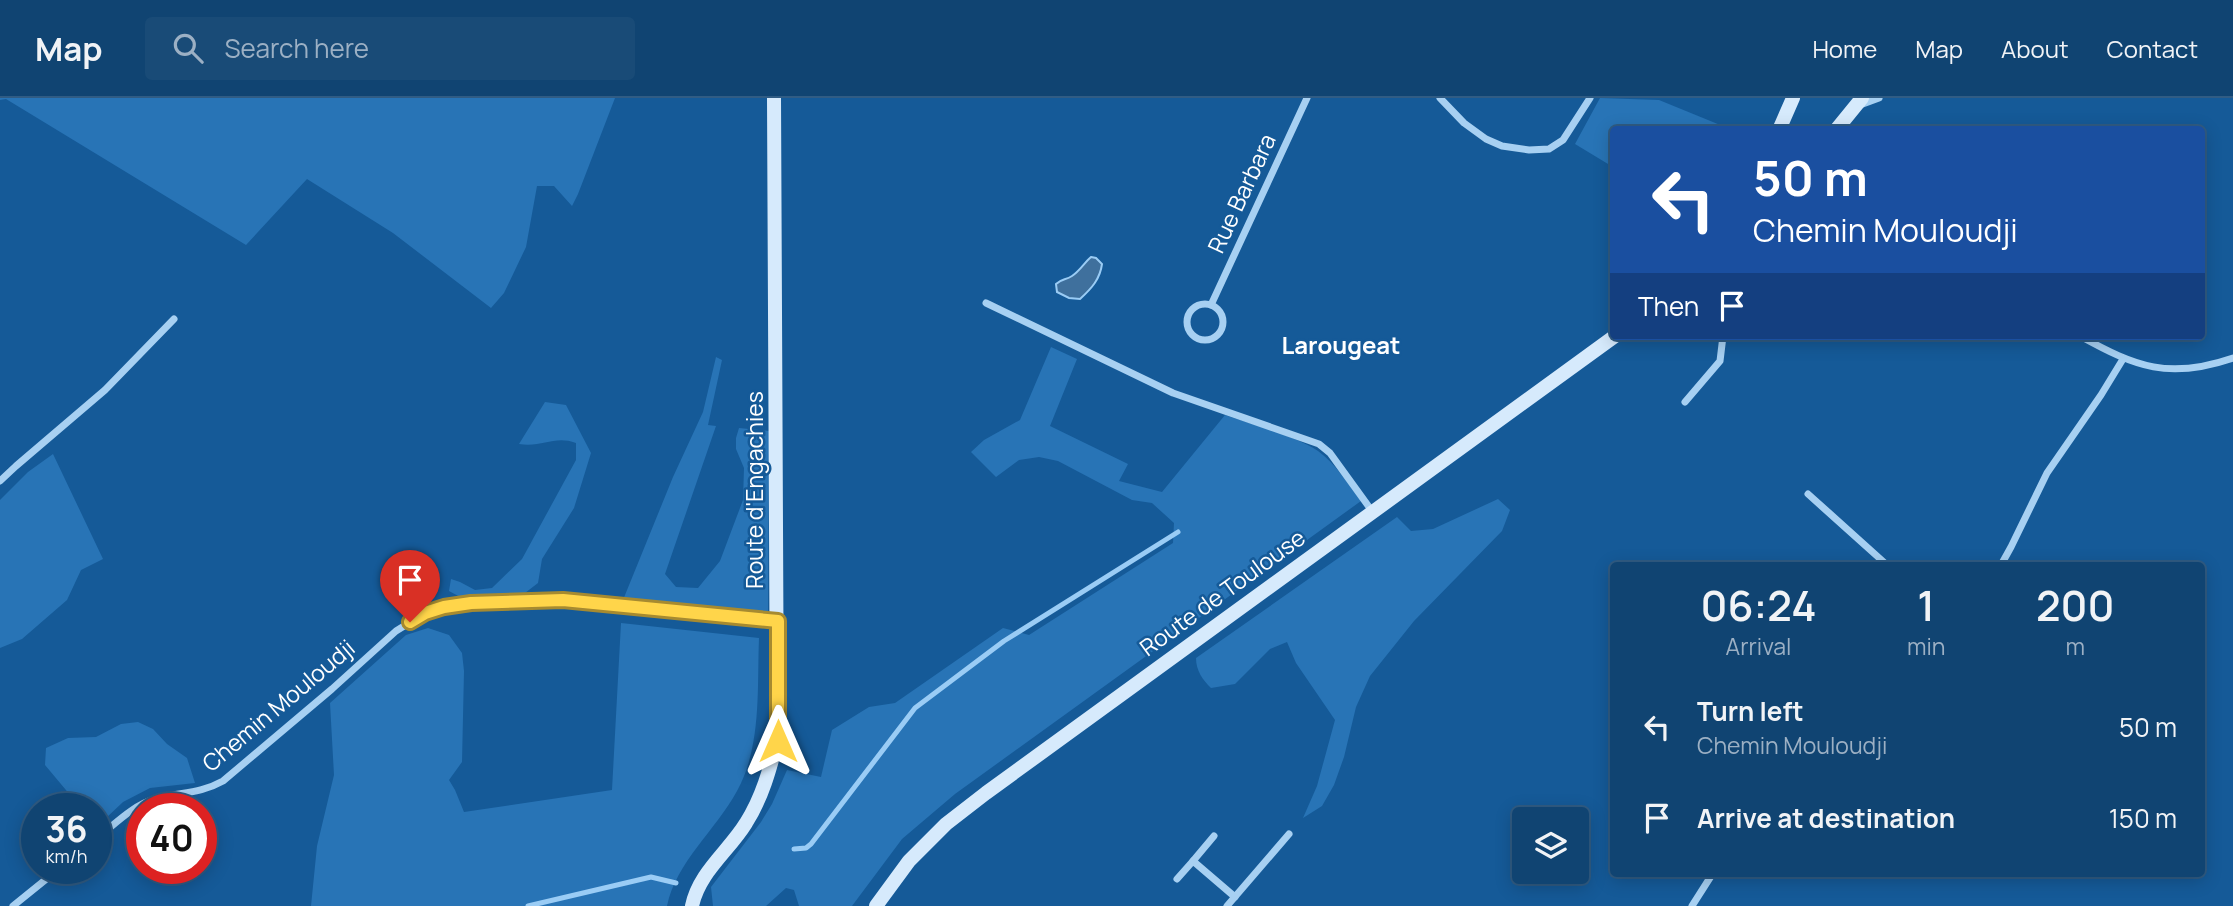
<!DOCTYPE html>
<html lang="en">
<head>
<meta charset="utf-8">
<style>
	:root { --surface:#104472; --page:#194b77; --text:#f1f3f6; --muted:#9cb0c4; --line:#305c84 }
	body { margin:0; font-family:Manrope,sans-serif; background:var(--page); color:var(--text); height:100vh; display:flex; flex-direction:column; font-size:26px; white-space:nowrap }
	* { box-sizing:border-box; margin:0 }
	p { font-size:23px; color:var(--muted) }
	.icon { flex:none; width:38px; height:38px; fill:none; stroke:currentColor; stroke-width:2; stroke-linecap:round; stroke-linejoin:round }
	.map { position:relative; flex:1; overflow:hidden }
	.side { position:absolute; left:1610px; top:464px; width:595px; height:315px; display:flex; flex-direction:column; background:var(--surface); border-radius:7px; box-shadow:0 4px 18px #0003,0 0 0 2px var(--line) }
	.side>* { flex:none }
	.top-card { position:absolute; left:1610px; top:28px; width:595px; height:214px; border-radius:7px; box-shadow:0 4px 18px #0003,0 0 0 2px var(--line); background:#1a4fa0; color:#fff; overflow:hidden }
	.controls { position:absolute; left:1512px; top:709px; display:grid; gap:14px }
	.controls a { display:grid; place-items:center; width:77px; height:77px; border-radius:7px; background:var(--surface); box-shadow:0 4px 18px #0003,0 0 0 2px var(--line); font-size:35px }
	.speed { position:absolute; left:21px; top:695px; display:flex; gap:14px; font-size:35px; font-weight:700; text-align:center }
	.speed>* { display:grid; place-content:center; width:91px; height:91px; border-radius:50%; background:var(--surface); box-shadow:0 4px 18px #0003,0 0 0 2px var(--line); line-height:1 }
	.speed small { font-size:18px; font-weight:400 }
	.speed .limit { border:10px solid #d22; background:#fff; color:#111 }
	.pin { position:absolute; display:grid; place-items:center; width:60px; height:60px; color:#fff; margin:-72px -30px; border-radius:50% 50% 50% 0; rotate:-45deg; box-shadow:0 0 7px #0007 }
	.pin .icon { rotate:45deg }
	.me { position:absolute; width:77px; margin:-38px; rotate:0deg; stroke-linejoin:round; filter:drop-shadow(0 0 5px #0008) }
	.turn { display:flex; align-items:center; gap:24px; height:147px; padding:0 28px; font-size:32px }
	.turn .icon { width:91px; height:91px; stroke-width:2.5 }
	.turn b { display:block; font-size:49px; line-height:60px }
	.then { display:flex; align-items:center; height:66px; padding:0 28px; background:#0003; gap:14px; font-size:26px }
	.eta { display:flex; justify-content:space-evenly; align-items:center; height:119px; text-align:center }
	.eta b { font-size:42px; font-weight:600; line-height:49px }
	ul { padding:0; list-style:none }
	li { display:flex; align-items:center; gap:21px; height:91px; padding:0 28px }
	li div { flex:1 }
	li b { display:block; font-size:26px }
	li em { font-style:normal }
	header { display:flex; align-items:center; gap:42px; box-sizing:border-box; height:98px; padding:0 35px; background:var(--surface); border-bottom:2px solid var(--line) }
	header strong { font-size:33px }
	nav { display:flex; gap:38px; margin-inline-start:auto; font-size:24px }
	.search { width:490px; height:63px; background:var(--page); display:flex; align-items:center; gap:18px; box-sizing:border-box; padding:0 24px; border-radius:7px; color:var(--muted); font-size:26px }
	.map>svg:first-child { display:block }
	.green { fill:#2874b6 }
	.water { fill:#3f709d; stroke:#9accf5; stroke-width:2 }
	.lines { fill:none; stroke-linecap:round; stroke-linejoin:round }
	.stream { stroke:#9accf5; stroke-width:5 }
	.street { stroke:#a7d0f2; stroke-width:7 }
	.secondary { stroke:#d6eafc; stroke-width:14 }
	.route-casing { stroke:#a68a30; stroke-width:18 }
	.route { stroke:#ffd54a; stroke-width:12 }
	.labels { text-anchor:middle; dominant-baseline:central; stroke-width:5; stroke-linejoin:round; paint-order:stroke }
	.street-label { font-size:23px; fill:#fff; stroke:#155a98 }
	.neighbourhood-label { font-size:24px; font-weight:bold; fill:#fff; stroke:#155a98 }
</style>
</head>
<body>
<header>
<strong>Map</strong>
<div class="search"><svg class="icon" aria-label="search" viewBox="0 0 24 24"><circle cx="10" cy="10" r="6"/><path d="M15 15l6 6"/></svg>Search here</div>
<nav><a>Home</a><a>Map</a><a>About</a><a>Contact</a></nav>
</header>
<div class="map">
<svg width="2233" height="808" viewBox="0 0 2233 808">
	<rect width="100%" height="100%" fill="#155a98"/>
	<g class="green">
		<path d="M0,0h615l-37,96 -6,12 -18,-20h-17l-11,61 -22,46 -13,15 -98,-75 -86,-54 -61,66 -240,-146 -6,1z"/>
		<path d="M1600,0l59,2 71,29 -116,1 -1,37 -38,-23z"/>
		<path d="M1051,249l26,12 -27,67 78,38 -9,17 43,11 63,-77c26,9 71,21 93,36 17,12 30,33 43,50l-406,293 -53,45 -50,67h-53l-5,-16 -8,-2 -20,18h-53l-2,-19 50,-65 11,-18 15,-34 34,7 11,-47 37,-23 26,-4 108,-75 26,7 144,-92 1,-20 -22,-20 -20,-3 -74,-39 -19,-4 -20,3 -23,17 -25,-25 13,-12 36,-20z"/>
		<path d="M716,259l6,3 -14,65 8,1 -51,148 11,13 22,1 22,-27 23,-61 1,-32 -8,-19v-11l3,-10 30,3 -1,183 -145,-14 50,-123 30,-65z"/>
		<path d="M545,304l21,3 25,48 -17,55 -32,51 -4,24 -13,10 -35,3 -28,2 -13,-7 2,-12 9,3 15,8 17,-2 30,-29 54,-99v-17c-22,-8 -34,5 -57,1z"/>
		<path d="M53,356l50,105 -22,11 -14,30 -45,39 -22,9v-148l28,-28z"/>
		<path d="M1498,401l12,11 -8,21 -88,90 -44,55 -14,31 -12,50 -10,28 -12,21 -19,12 14,-32 18,-66 -39,-57 -9,-21 -17,7 -35,35 -24,4c-8,-8 -15,-17 -15,-30l201,-141 14,14 22,-2z"/>
		<path d="M621,525l138,15c-2,50 3,108 -22,153 -21,39 -61,71 -70,115h-356l6,-60 17,-71 -4,-72 76,-68 22,-7 21,7 13,18 2,18 -2,91 -13,18 6,10 9,22 148,-22z"/>
		<path d="M138,624l15,7 14,15 20,14 8,25 -45,5 -27,14 -18,17 -9,-4v-7h-15l-36,-43 1,-17 22,-10 28,-1 25,-13z"/>
	</g>
	<path class="water" d="M1091,159l5,1 6,6c-2,15 -10,24 -22,35l-11,-1 -12,-6 -1,-8c5,-5 10,-4 16,-8 8,-5 12,-13 19,-19z"/>
	<g class="lines">
		<g class="stream">
			<path d="M794,751l12,-1 5,-4 104,-136 89,-67 174,-109"/>
			<path d="M528,808l123,-29 25,6"/>
		</g>
		<g class="street">
			<path d="M1440,0l24,25 22,16 16,7 27,4 20,-1 14,-9 27,-42"/>
			<path d="M1860,7l19,-7"/>
			<path d="M986,205l187,90 146,51 11,9 42,58"/>
			<circle cx="1205" cy="224" r="18"/>
			<path d="M1211,207l96,-207"/>
			<path d="M2080,238c56,31 89,44 153,22"/>
			<path d="M1685,304l35,-41 3,-25"/>
			<path d="M0,383l16,-15 89,-76 69,-71"/>
			<path d="M1808,396l79,71"/>
			<path d="M2001,467l10,-18 36,-74 54,-78 22,-36"/>
			<path d="M96,741c18,-14 37,-34 59,-40 24,-7 45,-5 68,-18l109,-92 64,-58 29,-18 19,-6 27,-4 92,-3 214,21"/>
			<path d="M1193,763l21,-25"/>
			<path d="M1177,781l16,-18 42,36"/>
			<path d="M13,808l47,-38"/>
			<path d="M1227,808l62,-72"/>
			<path d="M1692,808l21,-33"/>
		</g>
		<g class="secondary">
			<path d="M1779,32l14,-32"/>
			<path d="M1836,32l26,-32"/>
			<path d="M692,808c7,-34 37,-55 54,-83 16,-25 24,-54 31,-82l-3,-643"/>
			<path d="M876,808l33,-45 37,-37 40,-31 629,-457"/>
		</g>
	</g>
	<g class="lines">
		<defs>
			<path id="route" d="M410,524l15,-9 19,-6 27,-4 92,-3 215,21v120"/>
		</defs>
		<use href="#route" class="route-casing"/>
		<use href="#route" class="route"/>
	</g>
	<g class="labels">
		<g class="street-label">
			<text transform="translate(1241 95) rotate(-65)">Rue Barbara</text>
			<text transform="translate(754 392) rotate(-90)">Route d'Engachies</text>
			<text transform="translate(1222 494) rotate(-36)">Route de Toulouse</text>
			<text transform="translate(278 607) rotate(-40)">Chemin Mouloudji</text>
		</g>
		<g class="neighbourhood-label">
			<text x="1341" y="246">Larougeat</text>
		</g>
	</g>
</svg>
<div class="controls">
<a><svg class="icon" aria-label="layers" viewBox="0 0 24 24"><path d="M12 4l9 5-9 5-9-5zM3 14l9 5 9-5"/></svg></a>
</div>
<div class="speed"><div>36<small>km/h</small></div><div class="limit">40</div></div>
<div class="pin" style="left:410px;top:524px;background:#d93025"><svg class="icon" aria-label="arrive" viewBox="0 0 24 24"><path d="M6 21V4h12l-3 4 3 4H6"/></svg></div>
<svg class="me" style="left:778px;top:643px" viewBox="-20 -20 40 40"><path d="M0-17L14 15 0 8-14 15z" fill="#ffd54a" stroke="#fff" stroke-width="4"/></svg>
<div class="top-card">
<div class="turn"><svg class="icon" aria-label="left" viewBox="0 0 24 24"><path d="M17 20v-9H6M10 6l-5 5 5 5"/></svg><div><b>50 m</b>Chemin Mouloudji</div></div>
<div class="then">Then<svg class="icon" aria-label="arrive" viewBox="0 0 24 24"><path d="M6 21V4h12l-3 4 3 4H6"/></svg></div>
</div>
<section class="side">
<div class="eta">
<div><b>06:24</b><p>Arrival</p></div>
<div><b>1</b><p>min</p></div>
<div><b>200</b><p>m</p></div>
</div>
<ul>
<li><svg class="icon" aria-label="left" viewBox="0 0 24 24"><path d="M17 20v-9H6M10 6l-5 5 5 5"/></svg><div><b>Turn left</b><p>Chemin Mouloudji</p></div><em>50 m</em></li>
<li><svg class="icon" aria-label="arrive" viewBox="0 0 24 24"><path d="M6 21V4h12l-3 4 3 4H6"/></svg><div><b>Arrive at destination</b></div><em>150 m</em></li>
</ul>
</section>
</div>
</body>
</html>
